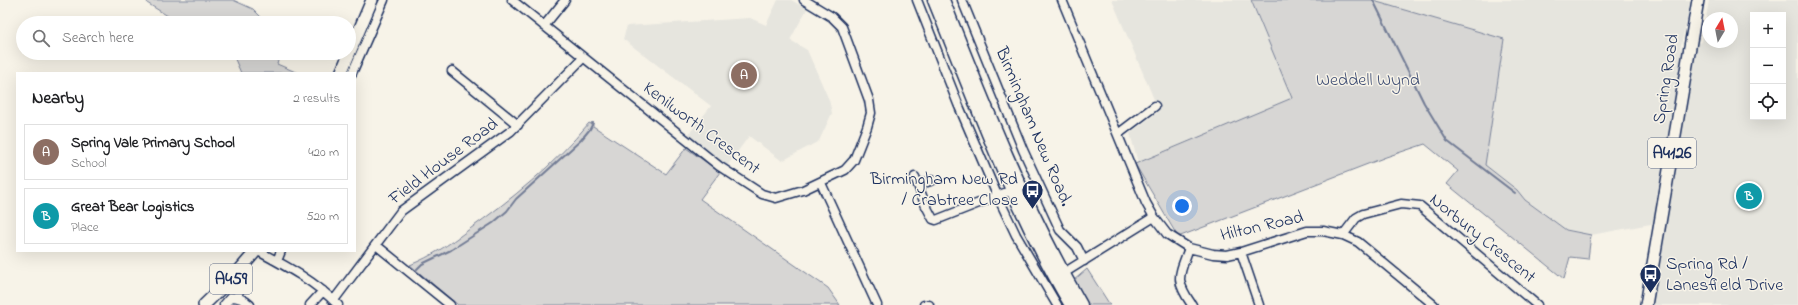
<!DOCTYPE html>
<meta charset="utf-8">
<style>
:root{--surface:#fff;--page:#f6f6f6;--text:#202124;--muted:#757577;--line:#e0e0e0;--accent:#b45309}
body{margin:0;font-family:"Indie Flower",sans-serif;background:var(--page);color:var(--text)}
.controls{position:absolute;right:12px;top:12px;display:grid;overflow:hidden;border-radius:0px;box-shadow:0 4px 16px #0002}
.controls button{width:36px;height:36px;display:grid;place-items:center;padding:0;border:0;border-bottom:1px solid var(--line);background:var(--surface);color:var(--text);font:20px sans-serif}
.compass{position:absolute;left:1702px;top:12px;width:36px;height:36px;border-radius:50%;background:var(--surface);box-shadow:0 4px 16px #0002;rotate:10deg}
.you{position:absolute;left:1182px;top:206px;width:14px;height:14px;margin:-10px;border:3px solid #fff;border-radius:50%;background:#1a73e8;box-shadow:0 0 0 6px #1a73e833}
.badge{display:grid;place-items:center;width:26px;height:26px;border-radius:50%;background:var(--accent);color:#fff;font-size:13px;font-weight:700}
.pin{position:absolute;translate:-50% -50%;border:2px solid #fff;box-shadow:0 1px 4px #0006}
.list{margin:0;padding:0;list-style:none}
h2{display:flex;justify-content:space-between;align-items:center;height:52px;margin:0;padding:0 16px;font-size:17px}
h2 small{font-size:13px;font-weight:400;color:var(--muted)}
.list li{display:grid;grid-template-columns:26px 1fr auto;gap:12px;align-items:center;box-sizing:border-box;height:56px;margin:0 8px 8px;padding:0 8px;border:1px solid var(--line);border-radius:0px}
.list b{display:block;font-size:15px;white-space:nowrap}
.list p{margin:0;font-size:13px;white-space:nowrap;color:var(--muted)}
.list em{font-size:13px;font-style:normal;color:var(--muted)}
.icon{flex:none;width:22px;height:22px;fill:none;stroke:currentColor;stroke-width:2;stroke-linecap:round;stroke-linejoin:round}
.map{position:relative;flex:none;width:1798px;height:305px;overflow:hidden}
.search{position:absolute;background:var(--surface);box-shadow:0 4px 16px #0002;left:16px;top:16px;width:340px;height:44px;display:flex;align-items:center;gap:10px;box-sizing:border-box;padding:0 14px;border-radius:22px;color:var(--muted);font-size:15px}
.panel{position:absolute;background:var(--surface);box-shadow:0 4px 16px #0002;left:16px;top:72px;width:340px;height:180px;border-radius:0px}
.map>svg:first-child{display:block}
.built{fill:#e6e5de;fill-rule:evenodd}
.green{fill:#d7d6d4;stroke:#798299}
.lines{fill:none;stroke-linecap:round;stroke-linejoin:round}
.stream{stroke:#727c95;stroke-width:2}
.minor-casing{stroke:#1b2f5e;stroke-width:11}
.major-casing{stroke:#1b2f5e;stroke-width:14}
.highway-casing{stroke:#1b2f5e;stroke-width:15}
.minor{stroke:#f7f3e8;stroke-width:8}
.major{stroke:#f7f3e8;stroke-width:11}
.highway{stroke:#f7f3e8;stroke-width:12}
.labels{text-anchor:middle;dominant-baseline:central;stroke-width:3;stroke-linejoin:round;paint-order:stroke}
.shield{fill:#f7f3e8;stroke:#5d6a87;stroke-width:1}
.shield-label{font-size:17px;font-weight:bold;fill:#1b2f5e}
.street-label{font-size:18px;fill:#1b2f5e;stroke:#f7f3e8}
.park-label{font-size:18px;fill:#415076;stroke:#f7f3e8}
.poi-label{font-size:18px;fill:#1b2f5e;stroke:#f7f3e8;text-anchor:end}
</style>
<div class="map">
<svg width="1798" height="305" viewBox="0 0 1798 305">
<rect width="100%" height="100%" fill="#f7f3e8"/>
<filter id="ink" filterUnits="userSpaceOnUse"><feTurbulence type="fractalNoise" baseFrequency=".025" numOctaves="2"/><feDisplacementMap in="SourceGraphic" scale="8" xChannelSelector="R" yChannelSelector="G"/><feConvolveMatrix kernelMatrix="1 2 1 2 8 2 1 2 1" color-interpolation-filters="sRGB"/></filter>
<g filter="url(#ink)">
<path class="built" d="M778,0H791L807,9L790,40L807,50L829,100L832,113L819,141L782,161L749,136L727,166L688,135L711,106L623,39L627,26L750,18L766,25Z
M1112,0H1250L1293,98L1138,163L1130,133L1159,111Z
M1377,0H1692L1680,49L1702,42L1709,0H1798V305H1651L1678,145L1668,143L1656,223L1591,235L1566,230L1525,200L1517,190L1485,165L1504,39L1377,2ZM1753,15H1783V117H1753ZM1708,18H1732V42H1708Z"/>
<path class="green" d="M149,0H233L253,9L267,23H179L147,3Z
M1251,0H1377V2L1504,39L1485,165L1517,190L1525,200L1566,230L1591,235L1588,259L1570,257L1564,279L1447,184L1458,171L1425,144L1386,157L1178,237L1135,164L1292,98Z
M228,53H281L277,64L298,73H241L234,57Z
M592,122L593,126L666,174L686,148L720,172L700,199L828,288L840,305H458L410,265C432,256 448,245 467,231C512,199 554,165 589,123L591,124Z
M1087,269L1110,305H1087L1073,281Z"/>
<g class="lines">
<path class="stream" d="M1373,0L1424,103L1447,141L1515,193
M417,269L422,264L451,250L493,223L507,211L516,199L581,140L590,129L593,123"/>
<defs>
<path id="minor" d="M512,0L719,166L762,194L776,198L803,190L845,170L854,160L867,127L871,113L869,100L842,27L832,17L804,0
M917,0L958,104L997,195L1016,235L1057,305
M962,0L1023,150L1060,230L1077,247L1084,261
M1062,0L1146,203L1154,217L1167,234L1189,248L1213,254L1227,255L1241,252L1307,231H1323L1343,235L1358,242L1434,305
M544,26L565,0
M452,71L518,125
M352,73L384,0
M1118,134L1155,106
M915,177L925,204L933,219L936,220L1012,190
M821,183L877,305
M918,185L933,180
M1343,235L1356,218L1363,214L1401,204L1420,206L1537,305
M376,245L450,305
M1189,248C1179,276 1174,279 1192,305
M258,251C286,266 316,282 338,305
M1241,252L1259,305
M277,261L281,251
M1059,276L1154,217
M237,297L240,288
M334,300L401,211L511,131L583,58
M224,305L231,297C239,297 244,299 250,305
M310,305L323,291
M924,305H929"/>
<path id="major" d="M341,73L372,0
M204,305L236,274L256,251
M1646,305L1698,0"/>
<path id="highway" d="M934,0C976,103 1014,209 1071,305
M943,0C984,104 1025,208 1081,305"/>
</defs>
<use href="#minor" class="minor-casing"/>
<use href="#major" class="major-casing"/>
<use href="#highway" class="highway-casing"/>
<use href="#minor" class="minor"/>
<use href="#major" class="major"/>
<use href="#highway" class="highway"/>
</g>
</g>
<defs>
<symbol id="bus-pin" viewBox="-11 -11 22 30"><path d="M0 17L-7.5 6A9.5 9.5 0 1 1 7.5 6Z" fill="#1b2f5e" stroke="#f7f3e8"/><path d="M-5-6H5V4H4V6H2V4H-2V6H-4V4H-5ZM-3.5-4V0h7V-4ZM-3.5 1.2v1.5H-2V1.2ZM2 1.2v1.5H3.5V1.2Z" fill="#fff"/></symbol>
</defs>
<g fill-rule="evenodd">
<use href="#bus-pin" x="1020" y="178" width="25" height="34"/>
<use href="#bus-pin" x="1638" y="262" width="25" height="34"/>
</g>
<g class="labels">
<g class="shield">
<rect x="1648" y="138" width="48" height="30" rx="3"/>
<rect x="210" y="264" width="42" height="30" rx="3"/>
</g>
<g class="shield-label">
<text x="1672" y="153">A4126</text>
<text x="231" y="279">A459</text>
</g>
<g class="street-label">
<text transform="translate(1667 79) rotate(-81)">Spring Road</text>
<text transform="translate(1033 127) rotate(67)">Birmingham New Road.</text>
<text transform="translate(701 129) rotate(37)">Kenilworth Crescent</text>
<text transform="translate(444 162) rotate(-37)">Field House Road</text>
<text transform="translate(1262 227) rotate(-13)">Hilton Road</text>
<text transform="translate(1482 239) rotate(39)">Norbury Crescent</text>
</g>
<g class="park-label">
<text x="1368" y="81">Weddell Wynd</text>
</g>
<g class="poi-label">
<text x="1018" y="180">Birmingham New Rd<tspan x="1018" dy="21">/ Crabtree Close</tspan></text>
<text x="1666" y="265" text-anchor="start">Spring Rd /<tspan x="1666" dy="21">Lanesfield Drive</tspan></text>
</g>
</g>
</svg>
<div class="controls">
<button>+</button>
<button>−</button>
<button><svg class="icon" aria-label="locate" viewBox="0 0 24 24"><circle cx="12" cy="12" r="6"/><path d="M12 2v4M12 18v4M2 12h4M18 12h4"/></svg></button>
</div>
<svg class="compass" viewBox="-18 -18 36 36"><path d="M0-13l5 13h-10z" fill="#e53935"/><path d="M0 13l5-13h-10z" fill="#757577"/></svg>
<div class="you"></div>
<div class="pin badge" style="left:744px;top:75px;background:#8d6e63">A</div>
<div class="pin badge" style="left:1749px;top:196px;background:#0f9aa8">B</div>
<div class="search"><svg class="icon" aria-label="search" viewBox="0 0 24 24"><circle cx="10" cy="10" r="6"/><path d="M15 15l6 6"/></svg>Search here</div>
<section class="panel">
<h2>Nearby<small>2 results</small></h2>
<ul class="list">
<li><span class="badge" style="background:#8d6e63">A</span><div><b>Spring Vale Primary School</b><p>School</p></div><em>420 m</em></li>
<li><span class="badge" style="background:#0f9aa8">B</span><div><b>Great Bear Logistics</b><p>Place</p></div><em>520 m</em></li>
</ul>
</section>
</div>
